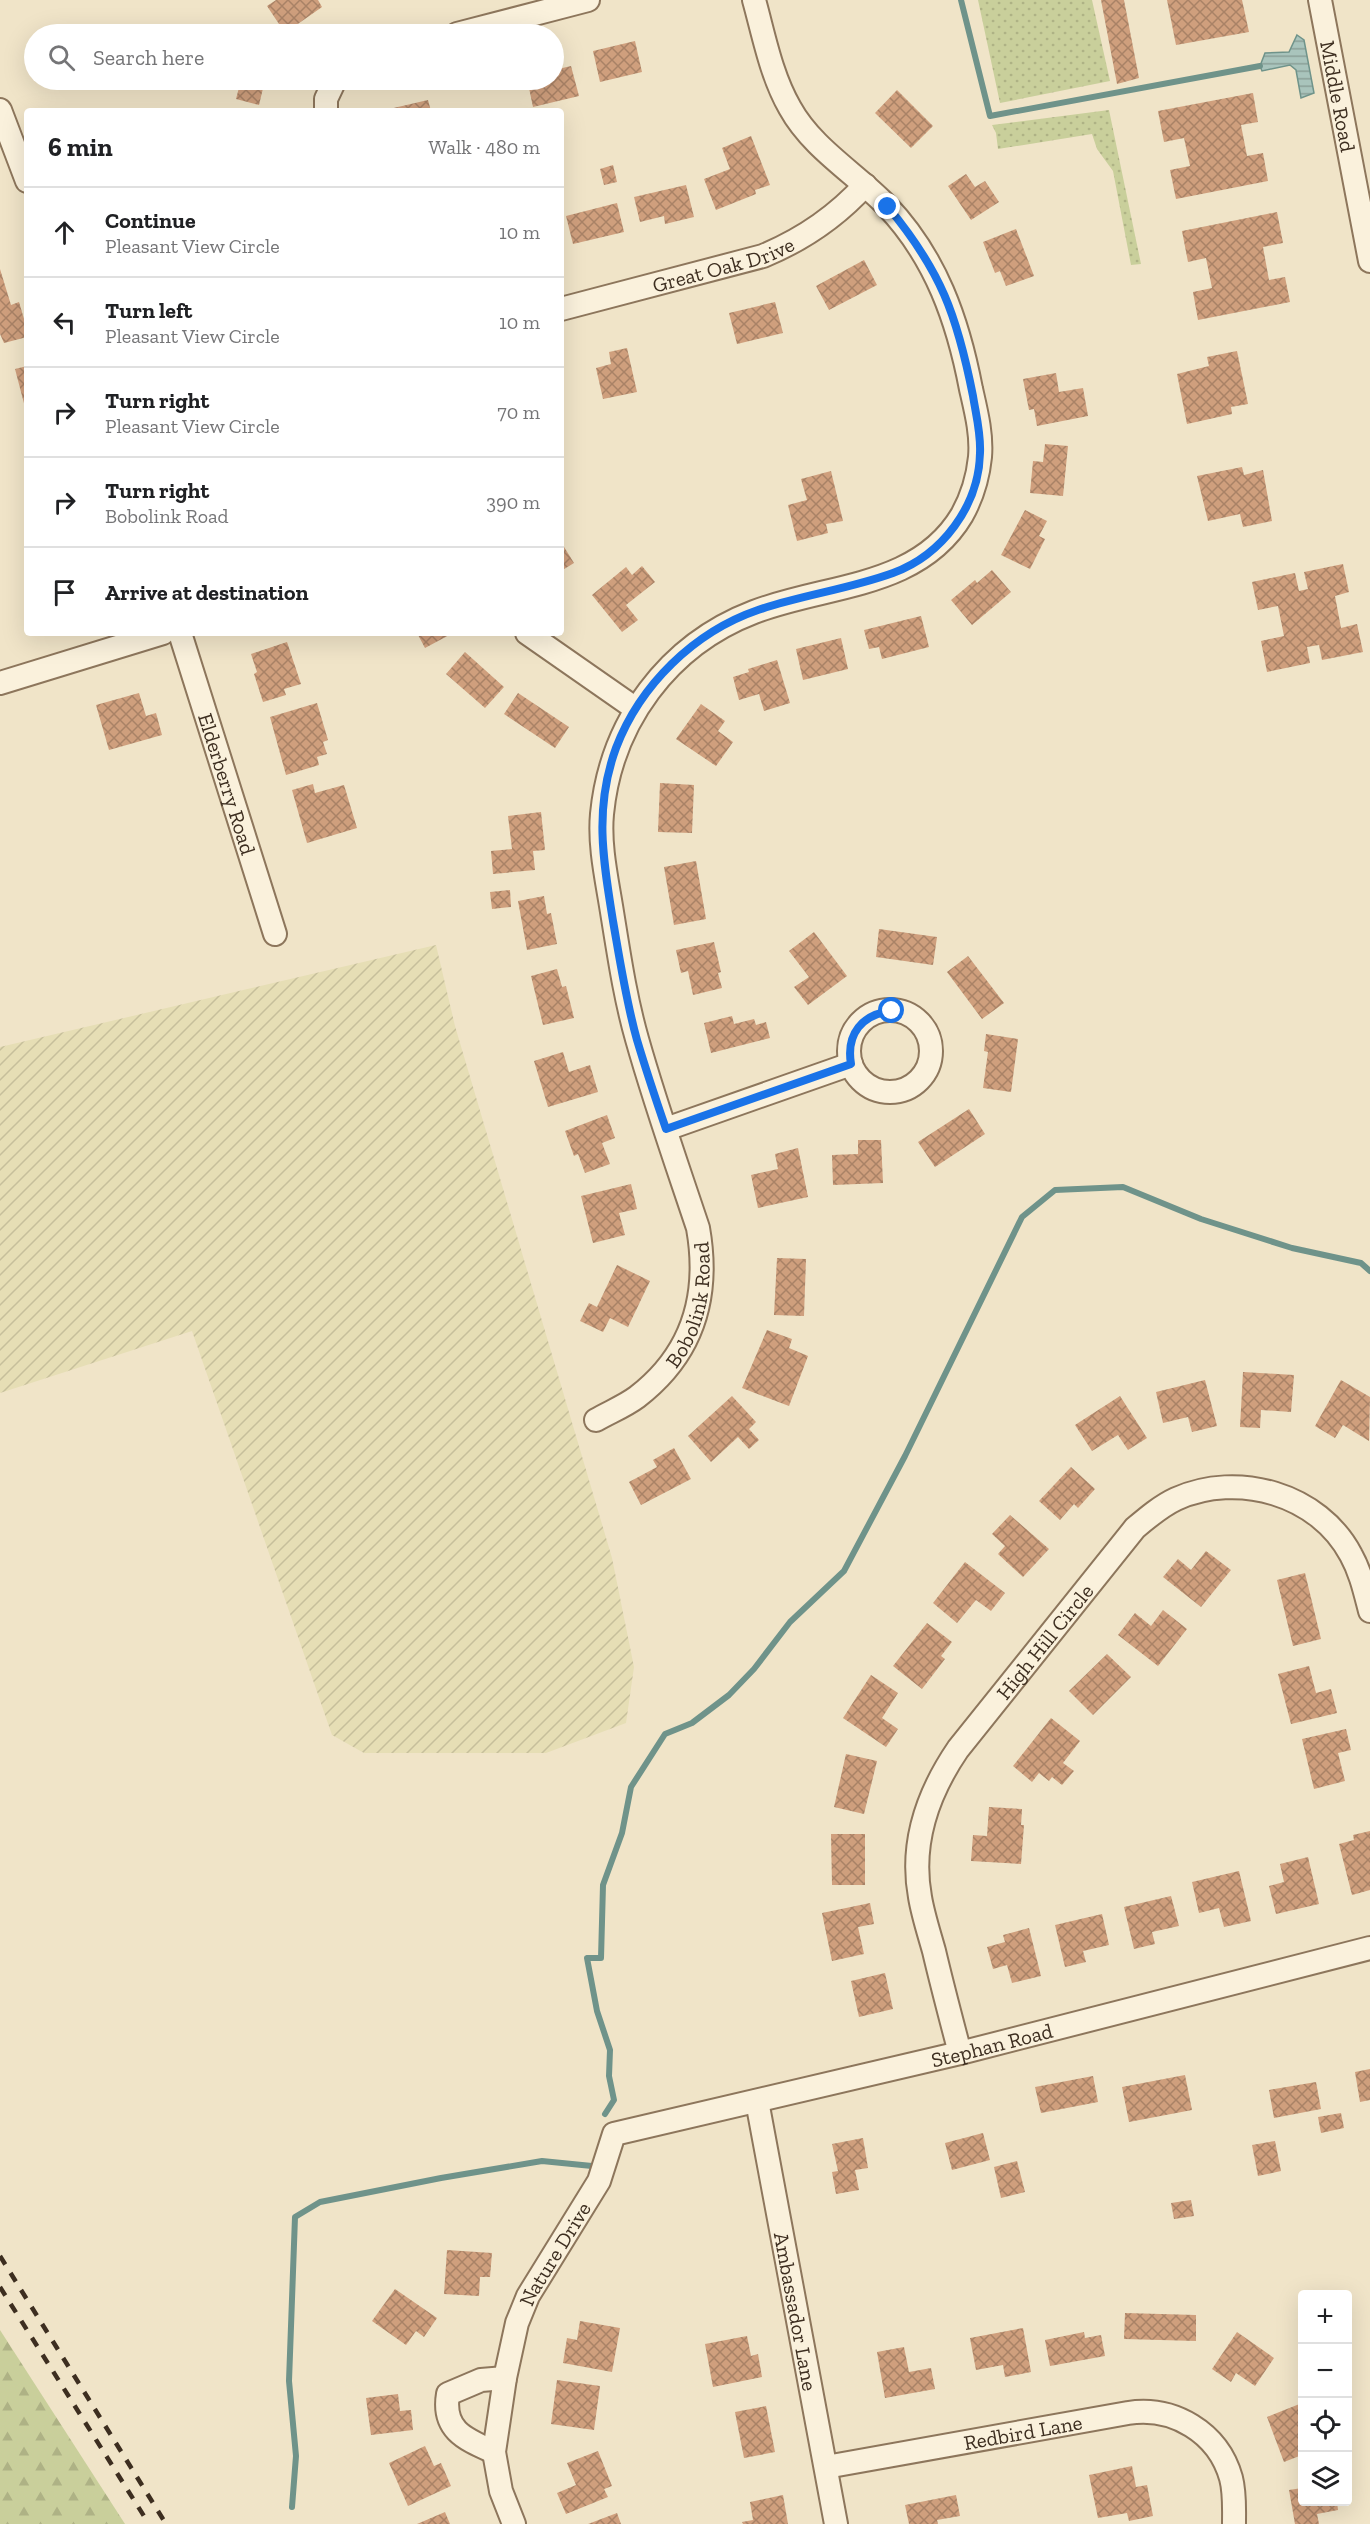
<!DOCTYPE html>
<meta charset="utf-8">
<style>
:root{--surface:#fff;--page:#f2f2f2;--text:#202124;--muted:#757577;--line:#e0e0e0}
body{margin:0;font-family:"Zilla Slab",serif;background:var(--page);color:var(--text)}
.controls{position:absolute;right:18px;bottom:18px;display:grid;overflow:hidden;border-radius:6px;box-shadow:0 6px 24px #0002}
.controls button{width:54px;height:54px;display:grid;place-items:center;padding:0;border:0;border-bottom:2px solid var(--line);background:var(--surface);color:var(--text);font:30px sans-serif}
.stop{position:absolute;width:18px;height:18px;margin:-14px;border:4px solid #1a73e8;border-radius:50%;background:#fff}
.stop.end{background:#1a73e8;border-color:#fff;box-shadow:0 2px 6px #0008}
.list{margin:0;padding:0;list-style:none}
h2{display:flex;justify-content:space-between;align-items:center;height:78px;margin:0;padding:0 24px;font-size:26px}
h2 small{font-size:20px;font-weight:400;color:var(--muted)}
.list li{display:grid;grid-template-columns:39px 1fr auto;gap:18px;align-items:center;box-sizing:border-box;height:90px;padding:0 24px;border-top:2px solid var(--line)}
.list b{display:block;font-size:22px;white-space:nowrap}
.list p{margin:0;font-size:20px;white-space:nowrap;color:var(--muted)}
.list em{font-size:20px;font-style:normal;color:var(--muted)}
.icon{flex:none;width:33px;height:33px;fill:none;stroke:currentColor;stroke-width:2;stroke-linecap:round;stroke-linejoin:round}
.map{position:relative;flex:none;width:1370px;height:2524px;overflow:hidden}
.search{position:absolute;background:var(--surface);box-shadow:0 6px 24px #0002;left:24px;top:24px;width:540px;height:66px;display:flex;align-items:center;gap:15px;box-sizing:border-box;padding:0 21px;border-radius:33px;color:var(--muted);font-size:22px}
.panel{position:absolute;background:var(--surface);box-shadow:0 6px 24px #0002;left:24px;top:108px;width:540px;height:528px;border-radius:6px}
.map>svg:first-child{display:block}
.farmland{fill:url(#farmland-furrows)}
.grass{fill:url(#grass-dots)}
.forest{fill:url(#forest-firs)}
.water{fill:url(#water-rules);stroke:#6f938a;stroke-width:1.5}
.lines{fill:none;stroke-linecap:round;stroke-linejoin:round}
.stream{stroke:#6f938a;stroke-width:6}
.building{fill:url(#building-cross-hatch)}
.minor-casing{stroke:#8d765c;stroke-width:26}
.minor{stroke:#faf1dc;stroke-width:22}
.rail{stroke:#3d2e20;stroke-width:4.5;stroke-dasharray:10 10;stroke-linecap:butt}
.route{stroke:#1a73e8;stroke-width:8}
.labels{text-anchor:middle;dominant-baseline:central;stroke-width:6;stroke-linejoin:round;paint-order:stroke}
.street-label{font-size:21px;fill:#3d2e20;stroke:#f7eed8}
</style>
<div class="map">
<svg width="1370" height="2524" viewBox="0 0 1370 2524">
<defs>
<pattern id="farmland-furrows" width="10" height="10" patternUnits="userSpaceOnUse" patternTransform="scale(1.5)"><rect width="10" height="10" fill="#e6deb5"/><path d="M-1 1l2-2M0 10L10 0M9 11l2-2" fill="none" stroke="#c6bf9b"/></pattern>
<pattern id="grass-dots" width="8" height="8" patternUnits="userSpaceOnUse" patternTransform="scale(1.5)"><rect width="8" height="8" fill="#c9cf9b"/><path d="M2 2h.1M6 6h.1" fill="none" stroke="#aeb285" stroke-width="1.8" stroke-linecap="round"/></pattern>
<pattern id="forest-firs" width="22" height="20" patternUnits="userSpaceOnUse" patternTransform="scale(1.5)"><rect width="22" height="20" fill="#c9cf9b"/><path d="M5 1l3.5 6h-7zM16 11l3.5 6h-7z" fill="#aeb285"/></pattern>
<pattern id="water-rules" width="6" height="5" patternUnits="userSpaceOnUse" patternTransform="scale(1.5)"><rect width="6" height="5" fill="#a9c4bc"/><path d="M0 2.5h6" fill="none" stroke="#8ba098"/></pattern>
<pattern id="building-cross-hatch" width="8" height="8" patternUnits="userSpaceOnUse" patternTransform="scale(1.5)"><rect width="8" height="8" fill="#cf9f7d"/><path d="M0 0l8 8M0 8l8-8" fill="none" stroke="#a98266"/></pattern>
</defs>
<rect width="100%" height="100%" fill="#f0e4c8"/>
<path class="farmland" d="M436,945L455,1026L612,1558L634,1667L626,1723L546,1753H364L332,1735L192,1331L0,1393V1047Z"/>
<path class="grass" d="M978,0H1092L1110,81L1000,103Z
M1109,110L1141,264L1131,265L1113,171L1097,149L1092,134L998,149L996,133L992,125Z"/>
<path class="forest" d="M0,2330L125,2524H0Z"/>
<path class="water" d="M1297,35L1304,40L1314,93L1301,98L1296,70L1290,65L1262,71L1260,66L1265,53L1289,52Z"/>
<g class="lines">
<path class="stream" d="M961,0L990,116L1260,66
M605,2114L614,2100L609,2076L610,2050L597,2011L587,1958H601L603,1885L622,1833L631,1787L665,1734L692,1723L729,1695L754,1669L790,1622L844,1571L905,1456L1022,1217L1055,1190L1123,1187L1201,1219L1292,1248L1361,1263L1370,1271
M292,2507L296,2456L289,2381L295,2217L320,2202L441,2178L542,2161L592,2166"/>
</g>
<path class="building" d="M276,0H318L322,7L285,33L267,6Z
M1101,0H1124L1139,78L1117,84Z
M1167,0H1242L1249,32L1176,45Z
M635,41L642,72L600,82L593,51Z
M571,66L579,96L533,107L529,88L521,90L518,80H554V70Z
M241,80H265L259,105L236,99Z
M897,90L933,126L911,148L875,113Z
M1253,93L1258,122L1241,125L1247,156L1263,153L1268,181L1176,199L1170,170L1190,166L1184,138L1164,142L1158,111Z
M428,100L431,111H385V110Z
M751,136L770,185L755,190L756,194L716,210L704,179L730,169L722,148Z
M613,165L617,182L604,185L600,169Z
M966,174L975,187L985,181L999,202L971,220L948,186Z
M686,185L694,217L665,224L664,216L640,222L634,197Z
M617,203L624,232L573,244L566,216Z
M1277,212L1283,243L1263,247L1269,280L1285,277L1290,302L1198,320L1193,292L1212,288L1206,258L1188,262L1182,231Z
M1016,229L1034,276L1006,286L1000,271L995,273L983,242Z
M864,260L877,285L829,310L816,286Z
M0,269L11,305L19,302L27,329V337L4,343L0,334Z
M775,302L783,333L737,344L729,313Z
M627,348L637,392L603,399L596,368L611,364L609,352Z
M1237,351L1248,404L1231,407L1232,414L1187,424L1177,374L1209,366L1207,357Z
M27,366V411H26L15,369Z
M1056,373L1059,392L1083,388L1088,416L1037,426L1034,409L1029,410L1023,379Z
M1045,444L1068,446L1063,496L1030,493L1033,461L1043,462Z
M1242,467L1244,475L1263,470L1272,521L1243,527L1240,514L1208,521L1197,476Z
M831,471L843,521L826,524L828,533L797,541L788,505L807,500L801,479Z
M1025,510L1047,521L1039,536L1045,539L1030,569L1001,555Z
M561,542L574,563L561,571Z
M1343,564L1349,592L1335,596L1341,628L1357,624L1363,652L1322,660L1319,645L1307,647L1310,663L1267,672L1261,641L1284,636L1278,606L1258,610L1252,582L1295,573L1299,591L1308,589L1304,572Z
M642,566L655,582L626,605L638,620L622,632L592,595L626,567L632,575Z
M992,570L1011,592L972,625L951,600L975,580L977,583Z
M921,616L929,647L882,659L879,647L869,649L864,630Z
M417,633H453L425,648Z
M841,638L848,669L803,680L796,649Z
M287,642L301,684L284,689L286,695L263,702L254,674L257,672L251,654Z
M465,652L504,687L485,708L446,674Z
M777,660L790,703L764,711L759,694L739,700L733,677L749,672L748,669Z
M139,693L146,716L156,713L162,735L109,750L96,705Z
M518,693L569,727L555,748L504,714Z
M317,703L328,740L323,742L327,754L317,757L319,765L286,775L270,717Z
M701,704L725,721L718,731L733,742L716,766L676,739Z
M660,783L694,785L692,833L658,832Z
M313,784L315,793L344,785L357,828L307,843L292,790Z
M541,812L545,850L533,851L535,870L493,874L491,851L512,849L508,816Z
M696,861L706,919L674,925L664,867Z
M510,890L511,907L492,909L490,892Z
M544,896L547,914L551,913L557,944L527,950L518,901Z
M879,929L937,937L933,965L876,957Z
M814,932L847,976L808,1005L794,987L809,977L789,951Z
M714,942L721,972L718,973L722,988L693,995L688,971L681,973L676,950Z
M968,956L1004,1003L982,1019L947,972Z
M557,969L562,987L566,986L574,1018L543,1025L531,976Z
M732,1016L734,1024L754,1019L756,1025L766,1022L770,1038L711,1053L704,1023Z
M986,1034L1018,1039L1011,1092L983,1088L988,1052L984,1051Z
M563,1052L569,1072L590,1065L598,1092L548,1107L534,1061Z
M969,1109L985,1134L935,1167L918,1142Z
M607,1115L615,1138L602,1143L610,1164L585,1173L578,1154L574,1156L565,1131Z
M858,1140H881L883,1183L833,1185L832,1155L858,1154Z
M798,1148L808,1197L758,1208L751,1175L778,1169L775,1154Z
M631,1184L637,1209L619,1213L625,1235L593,1243L581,1196Z
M777,1258L806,1259L804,1316L774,1315Z
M617,1265L650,1281L628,1327L610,1318L603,1332L580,1321L589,1303L597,1307Z
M767,1330L792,1339L789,1348L808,1356L789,1406L742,1388Z
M1243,1372L1294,1375L1291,1412L1261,1410L1260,1428L1240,1427Z
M1205,1380L1217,1426L1192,1432L1188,1417L1163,1423L1156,1392Z
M1341,1380L1370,1397L1369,1441L1343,1425L1335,1438L1315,1426Z
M732,1396L756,1422L749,1429L759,1440L749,1449L738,1437L711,1462L688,1436Z
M1120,1396L1147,1438L1128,1450L1118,1435L1092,1451L1075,1425Z
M674,1448L691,1479L641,1505L629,1482L657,1467L653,1460Z
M1071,1467L1095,1489L1078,1508L1074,1504L1060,1520L1039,1501Z
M1010,1515L1049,1549L1023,1577L998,1554L1005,1546L992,1534Z
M1206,1551L1231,1570L1201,1607L1163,1577L1178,1559L1191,1570Z
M965,1562L1005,1593L991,1611L976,1600L957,1623L933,1603Z
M1305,1573L1321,1639L1293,1646L1277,1580Z
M1163,1610L1187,1629L1158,1666L1118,1635L1135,1613L1151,1626Z
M927,1623L952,1642L941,1656L945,1659L922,1689L893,1666Z
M1107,1654L1131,1677L1093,1715L1069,1691Z
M1309,1666L1316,1693L1331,1689L1337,1713L1291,1724L1278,1674Z
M871,1675L898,1693L882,1718L898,1729L886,1747L843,1718Z
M1051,1718L1080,1741L1063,1763L1074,1771L1062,1785L1052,1777L1049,1781L1039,1773L1032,1782L1013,1766Z
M1346,1729L1351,1750L1338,1753L1345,1781L1314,1789L1302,1739Z
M846,1754L877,1761L864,1814L834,1807Z
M989,1807L1022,1809L1021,1825H1024L1021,1864L971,1861L973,1835L987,1836Z
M1370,1831V1890L1352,1895L1339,1844L1354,1840L1353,1835Z
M831,1834H865V1885H832Z
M1308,1857L1319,1904L1276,1914L1269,1886L1284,1882L1280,1864Z
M1239,1871L1251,1921L1224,1927L1219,1908L1199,1913L1192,1882Z
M1171,1896L1179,1926L1152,1932L1155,1944L1134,1949L1124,1907Z
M870,1903L874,1924L858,1927L864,1954L832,1961L822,1913Z
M1102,1914L1109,1945L1083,1951L1086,1962L1065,1967L1055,1925Z
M1029,1928L1041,1976L1012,1983L1007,1965L993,1969L987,1947L1005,1942L1003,1935Z
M885,1973L893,2009L859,2017L851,1981Z
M1370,2069V2100L1360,2102L1355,2072Z
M1185,2075L1192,2110L1129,2122L1122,2087Z
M1093,2076L1098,2102L1041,2113L1035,2087Z
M1316,2082L1321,2109L1274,2118L1269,2090Z
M1341,2113L1344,2128L1321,2133L1318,2117Z
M983,2133L990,2160L952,2170L945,2143Z
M863,2138L868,2168L855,2170L859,2190L836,2194L832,2172L838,2171L832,2144Z
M1275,2141L1281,2171L1258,2176L1252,2145Z
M1017,2161L1025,2192L1001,2198L994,2167Z
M1191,2200L1194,2216L1174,2219L1171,2203Z
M447,2250L492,2253L490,2277H480L479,2296L444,2294Z
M395,2289L437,2318L424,2337L416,2331L406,2345L372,2321Z
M1125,2313L1196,2315V2341L1124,2339Z
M580,2321L620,2328L612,2372L563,2363L567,2338L577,2340Z
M1023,2328L1031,2372L1005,2377L1003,2365L976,2370L970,2338Z
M1084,2332L1085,2338L1101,2335L1105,2356L1050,2366L1045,2340Z
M1237,2332L1274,2358L1255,2386L1236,2373L1231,2382L1212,2369Z
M747,2336L751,2356L758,2354L762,2377L713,2387L705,2344Z
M904,2347L909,2372L931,2368L935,2389L885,2398L877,2352Z
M557,2380L600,2386L594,2430L551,2424Z
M398,2394L400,2411L411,2410L413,2430L371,2435L366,2398Z
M1302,2403V2433L1298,2435L1302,2446V2455L1284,2462L1267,2417Z
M766,2406L775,2452L744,2458L735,2412Z
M425,2446L434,2466L441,2463L451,2486L408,2506L389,2463Z
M598,2451L612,2486L604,2489L608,2497L566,2514L557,2493L576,2485L567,2463Z
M1132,2466L1136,2487L1147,2485L1153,2516L1129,2521L1127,2513L1098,2518L1089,2475Z
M1302,2488V2502H1337L1338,2510L1317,2514L1319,2524H1295L1289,2490Z
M783,2495L788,2524H743L742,2522L753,2520L750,2502Z
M956,2495L960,2516L937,2520L938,2524H909L905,2505Z
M445,2512L450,2524H417Z
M617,2513L621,2524H588Z"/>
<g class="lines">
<defs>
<g id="minor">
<path id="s1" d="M1320,0L1370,261"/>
<path d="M457,34L588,0"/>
<path d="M0,110L27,181"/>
<path d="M326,111V99L335,80"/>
<path id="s2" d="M561,309L763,256C804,239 836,217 865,185"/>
<path id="s3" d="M180,633L275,934"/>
<path d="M527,633L636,709"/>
<path d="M0,683L163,633"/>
<circle cx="890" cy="1051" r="41"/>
<path d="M666,1129L851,1064"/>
<path id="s4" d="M596,1420C610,1412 625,1406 637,1397C693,1354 710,1296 698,1228C677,1165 655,1103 637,1039C625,997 619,955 612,912C607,880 599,846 602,814C611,722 668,645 754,612C826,584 918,589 962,515C972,497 978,477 980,457C982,434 976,411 971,389C958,321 936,257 886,205C855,173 812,148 790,108C771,75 764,36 754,0"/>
<path id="s5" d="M960,2053C951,2019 942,1985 934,1951C929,1933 923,1915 920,1897C910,1843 928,1793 958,1749L1135,1528C1148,1517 1161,1506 1176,1499C1238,1471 1319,1494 1351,1555C1361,1573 1365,1592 1370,1611"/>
<path id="s6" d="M757,2101L836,2524"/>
<path d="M494,2452C465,2439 442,2430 448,2394L481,2380L505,2378"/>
<path id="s7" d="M826,2467L1128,2413C1173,2406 1218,2432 1231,2478C1235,2493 1234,2509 1234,2524"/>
<path id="s8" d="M514,2524L501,2491L494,2452L505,2378L517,2323L528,2296L599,2181L614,2134L960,2053L1370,1948"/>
</g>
</defs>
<use href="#minor" class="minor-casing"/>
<use href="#minor" class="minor"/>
<path class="rail" d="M0,2256L166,2524
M0,2287L149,2524"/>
</g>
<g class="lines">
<path class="route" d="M888,207C941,271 957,315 973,396C976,415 981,433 980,453C979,506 942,555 893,573C849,589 802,595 758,610C694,632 640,685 616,748C594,808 603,860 613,921C620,961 626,1001 637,1040C646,1070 656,1100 666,1129L851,1064C846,1034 862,1014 892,1011"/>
</g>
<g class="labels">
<g class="street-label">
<text stroke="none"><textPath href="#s1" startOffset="98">Middle Road</textPath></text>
<text stroke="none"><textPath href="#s2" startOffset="168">Great Oak Drive</textPath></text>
<text stroke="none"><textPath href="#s3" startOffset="158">Elderberry Road</textPath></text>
<text stroke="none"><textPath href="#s4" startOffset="158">Bobolink Road</textPath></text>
<text stroke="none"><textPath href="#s5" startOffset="456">High Hill Circle</textPath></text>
<text stroke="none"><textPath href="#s8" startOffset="808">Stephan Road</textPath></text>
<text stroke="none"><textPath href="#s8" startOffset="285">Nature Drive</textPath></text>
<text stroke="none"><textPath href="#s6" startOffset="214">Ambassador Lane</textPath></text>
<text stroke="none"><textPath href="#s7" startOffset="200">Redbird Lane</textPath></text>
</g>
</g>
</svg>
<div class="controls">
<button>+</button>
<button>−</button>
<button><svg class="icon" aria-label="locate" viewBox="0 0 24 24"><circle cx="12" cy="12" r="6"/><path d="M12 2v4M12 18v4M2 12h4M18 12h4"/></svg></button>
<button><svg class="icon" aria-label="layers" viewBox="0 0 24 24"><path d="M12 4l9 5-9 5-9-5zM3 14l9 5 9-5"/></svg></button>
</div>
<div class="stop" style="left:892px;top:1011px"></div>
<div class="stop end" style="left:888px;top:207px"></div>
<div class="search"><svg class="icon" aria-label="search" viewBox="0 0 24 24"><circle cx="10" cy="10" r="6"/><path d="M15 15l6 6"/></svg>Search here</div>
<section class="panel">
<h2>6 min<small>Walk · 480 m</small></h2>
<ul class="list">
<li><svg class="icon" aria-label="ahead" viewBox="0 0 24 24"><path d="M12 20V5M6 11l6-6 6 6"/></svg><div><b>Continue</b><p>Pleasant View Circle</p></div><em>10 m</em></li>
<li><svg class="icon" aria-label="left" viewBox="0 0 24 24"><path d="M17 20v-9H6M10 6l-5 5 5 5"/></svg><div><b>Turn left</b><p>Pleasant View Circle</p></div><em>10 m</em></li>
<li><svg class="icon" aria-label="right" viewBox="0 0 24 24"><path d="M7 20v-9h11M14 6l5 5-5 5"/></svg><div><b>Turn right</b><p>Pleasant View Circle</p></div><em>70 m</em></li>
<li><svg class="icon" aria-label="right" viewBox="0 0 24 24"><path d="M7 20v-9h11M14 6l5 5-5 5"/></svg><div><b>Turn right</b><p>Bobolink Road</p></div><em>390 m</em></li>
<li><svg class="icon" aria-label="arrive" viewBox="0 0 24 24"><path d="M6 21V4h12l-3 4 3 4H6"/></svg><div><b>Arrive at destination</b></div></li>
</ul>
</section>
</div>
